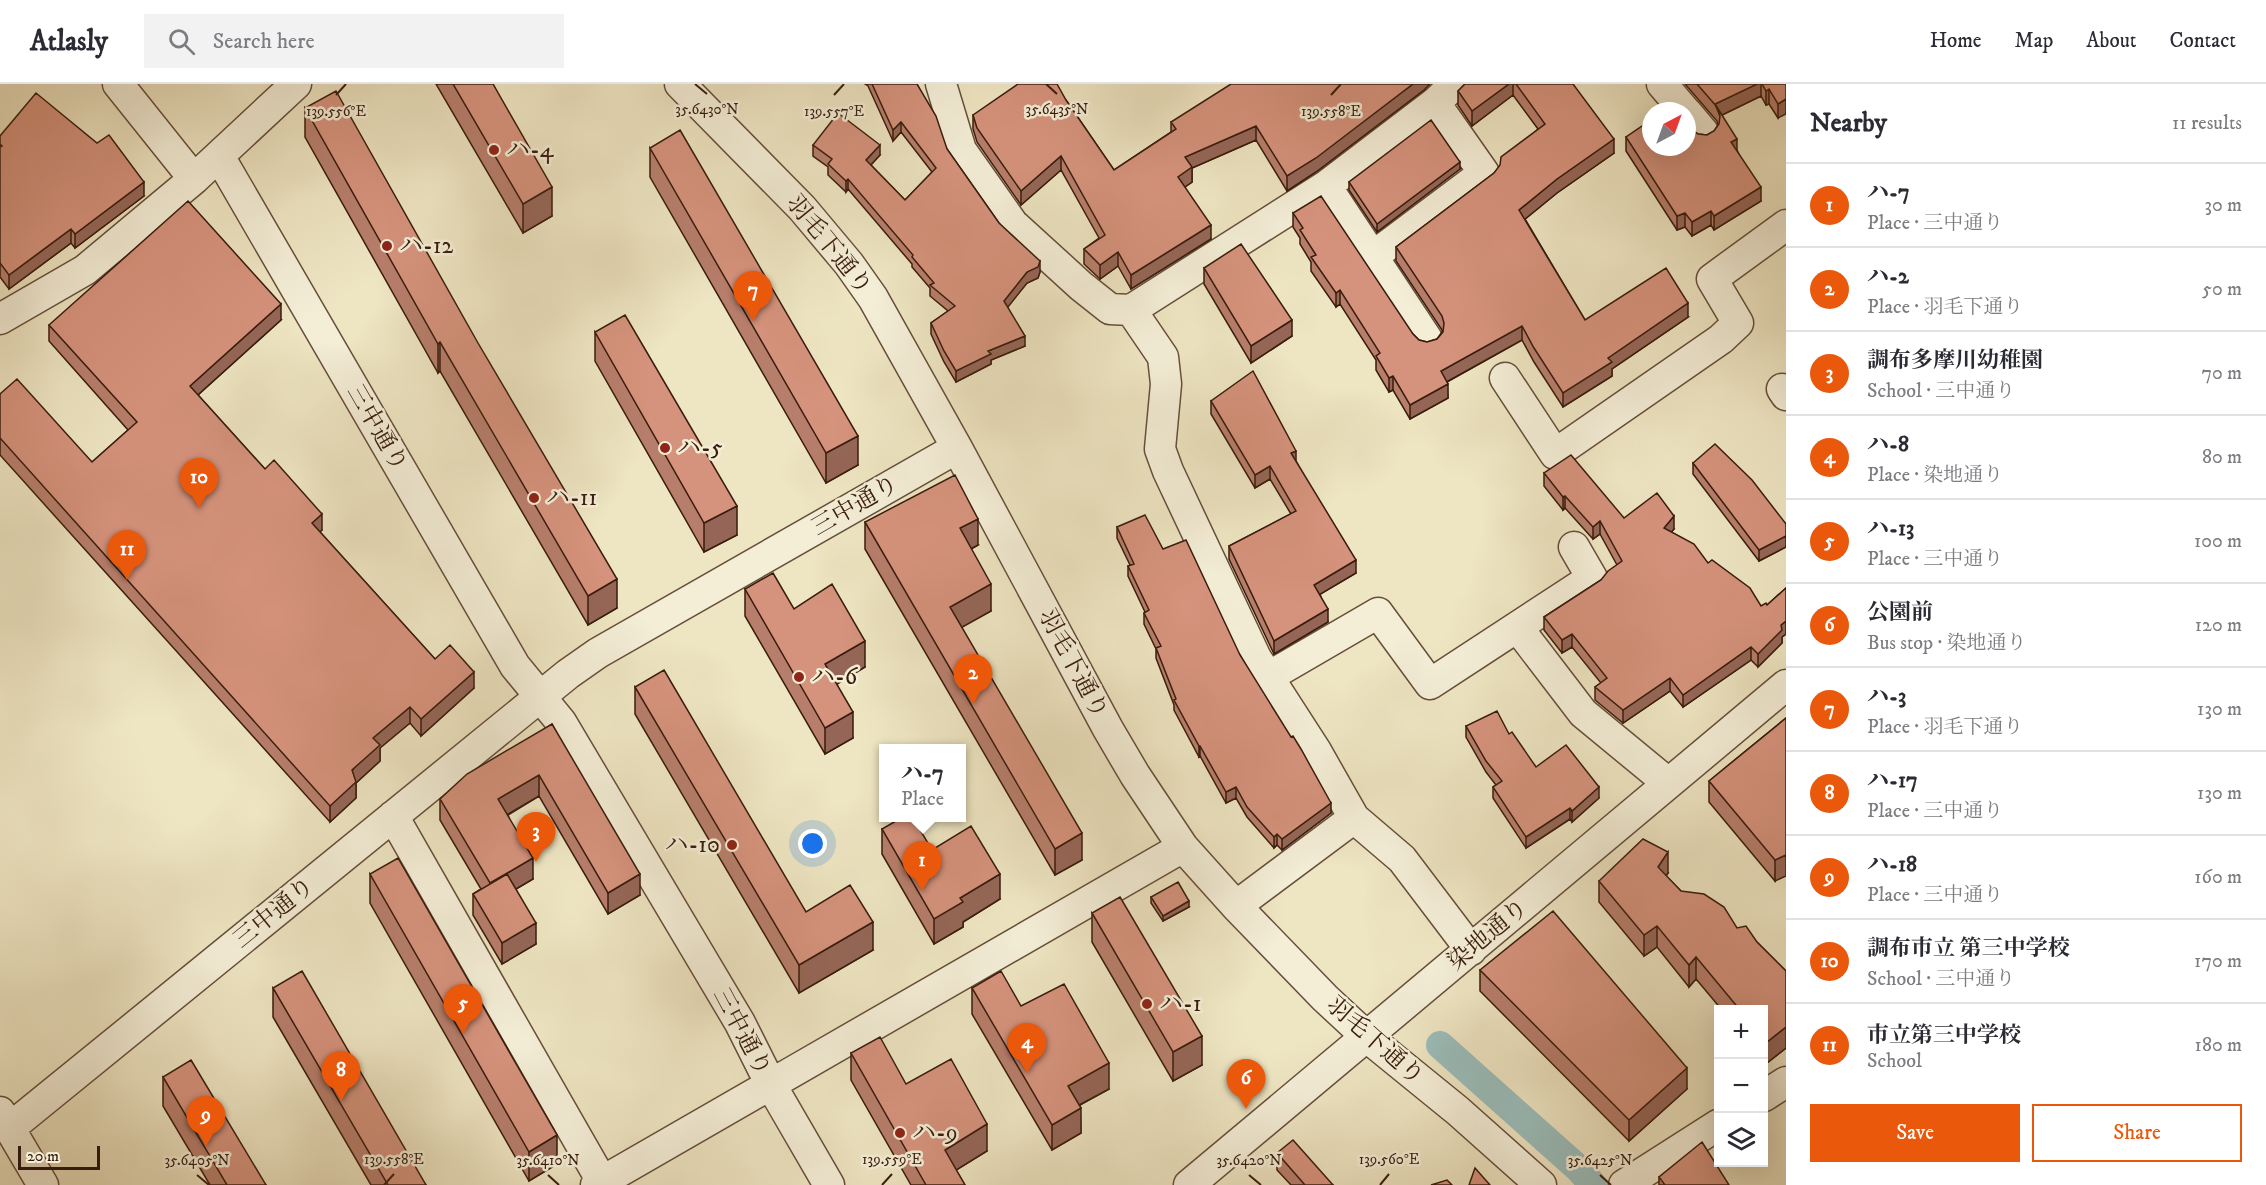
<!DOCTYPE html>
<meta charset="utf-8">
<style>
:root{--surface:#fff;--page:#f2f2f3;--text:#2b2b33;--muted:#7c7c81;--line:#e1e1e2;--accent:#ea580c}
body{margin:0;font-family:"IM FELL DW Pica","Noto Serif JP",serif;background:var(--page);color:var(--text)}
.controls{position:absolute;right:18px;bottom:18px;display:grid;overflow:hidden;border-radius:0px;box-shadow:0 6px 24px #0002}
.controls button{width:54px;height:54px;display:grid;place-items:center;padding:0;border:0;border-bottom:2px solid var(--line);background:var(--surface);color:var(--text);font:30px sans-serif}
.compass{position:absolute;left:1642px;top:18px;width:54px;height:54px;border-radius:50%;background:var(--surface);box-shadow:0 6px 24px #0002;rotate:41deg}
.scale{position:absolute;left:18px;bottom:15px;width:82px;box-sizing:border-box;padding-left:6px;border:3px solid #391c0c;border-top:0;font-size:16px;line-height:21px;white-space:nowrap;color:#391c0c;-webkit-text-stroke:4px #f4eed7;paint-order:stroke}
.you{position:absolute;left:813px;top:760px;width:21px;height:21px;margin:-15px;border:4px solid #fff;border-radius:50%;background:#1a73e8;box-shadow:0 0 0 9px #1a73e833}
.badge{display:grid;place-items:center;width:39px;height:39px;border-radius:50%;background:var(--accent);color:#fff;font-size:20px;font-weight:700}
.pin{position:absolute;translate:-50% -50px;filter:drop-shadow(0 2px 3px #0008)}
.pin::after{content:'';position:absolute;top:32px;width:21px;height:18px;background:inherit;clip-path:polygon(0 0,100% 0,50% 100%)}
.popup{position:absolute;left:879px;top:660px;width:87px;height:78px;box-sizing:border-box;display:grid;place-content:center;border-radius:0px;background:var(--surface);filter:drop-shadow(0 2px 4px #0005);font-size:20px;white-space:nowrap;color:var(--muted)}
.popup b{font-size:22px;color:var(--text)}
.popup::after{content:'';position:absolute;left:50%;top:100%;margin-left:-12px;border:12px solid transparent;border-top-color:var(--surface)}
.list{margin:0;padding:0;list-style:none}
h2{display:flex;justify-content:space-between;align-items:center;height:78px;margin:0;padding:0 24px;font-size:26px}
h2 small{font-size:20px;font-weight:400;color:var(--muted)}
.list li{display:grid;grid-template-columns:39px 1fr auto;gap:18px;align-items:center;box-sizing:border-box;height:84px;padding:0 24px;border-top:2px solid var(--line)}
.list b{display:block;font-size:22px;white-space:nowrap}
.list p{margin:0;font-size:20px;white-space:nowrap;color:var(--muted)}
.list em{font-size:20px;font-style:normal;color:var(--muted)}
.actions{display:flex;gap:12px;padding:18px 24px}
.actions a{flex:1;padding:14px 0;border:2px solid var(--accent);border-radius:0px;text-align:center;font-size:21px;color:var(--accent)}
.actions .main{background:var(--accent);color:#fff}
.icon{flex:none;width:33px;height:33px;fill:none;stroke:currentColor;stroke-width:2;stroke-linecap:round;stroke-linejoin:round}
.map{position:relative;flex:none;width:1786px;height:1101px;overflow:hidden}
header{display:flex;align-items:center;gap:36px;box-sizing:border-box;height:84px;padding:0 30px;background:var(--surface);border-bottom:2px solid var(--line)}
header strong{font-size:28px}
nav{display:flex;gap:33px;margin-inline-start:auto;font-size:21px}
.search{width:420px;height:54px;background:var(--page);display:flex;align-items:center;gap:15px;box-sizing:border-box;padding:0 21px;border-radius:0px;color:var(--muted);font-size:22px}
main{display:flex}
aside{flex:1;background:var(--surface)}
.map>svg:first-child{display:block}
.lines{fill:none;stroke-linecap:round;stroke-linejoin:round}
.canal{stroke:#9bbdba;stroke-width:28}
.minor-casing{stroke:#664e3a;stroke-width:33}
.minor{stroke:#f4eed7;stroke-width:30}
.wall{fill:#b77e6b;stroke:#391c0c;stroke-width:1.5}
.shaded-wall{fill:#956657;stroke:#391c0c;stroke-width:1.5}
.building{fill:#d5927c;stroke:#391c0c;stroke-width:1.5}
.ticks{fill:none;stroke:#391c0c;stroke-width:2}
.poi-dot{fill:#8f2418;stroke:#f4eed7;stroke-width:2}
.labels{text-anchor:middle;dominant-baseline:central;stroke-width:5;stroke-linejoin:round;paint-order:stroke}
.poi-label{font-size:24px;fill:#391c0c;stroke:#f4eed7;text-anchor:start}
.street-label{font-size:24px;fill:#391c0c;stroke:#f4eed7}
.ticks-label{font-size:15px;text-anchor:middle;fill:#391c0c;stroke:#f4eed7;stroke-width:5;stroke-linejoin:round;paint-order:stroke}
</style>
<header>
<strong>Atlasly</strong>
<div class="search"><svg class="icon" aria-label="search" viewBox="0 0 24 24"><circle cx="10" cy="10" r="6"/><path d="M15 15l6 6"/></svg>Search here</div>
<nav><a>Home</a><a>Map</a><a>About</a><a>Contact</a></nav>
</header>
<main>
<div class="map">
<svg width="1786" height="1101" viewBox="0 0 1786 1101">
<rect width="100%" height="100%" fill="#eee5c2"/>
<filter id="stains"><feTurbulence type="fractalNoise" baseFrequency=".00333" numOctaves="4"/><feColorMatrix values="0 0 0 0 .2 0 0 0 0 .09 0 0 0 0 .02 0 0 0 .5 -.17"/></filter>
<radialGradient id="worn" r=".72"><stop offset=".6" stop-color="#630" stop-opacity="0"/><stop offset="1" stop-color="#630" stop-opacity=".3"/></radialGradient>
<g class="lines">
<path class="canal" d="M1440,961L1579,1085L1593,1101"/>
<defs>
<path id="minor" d="M118,0L194,95
M680,0L802,124L849,180L873,214L957,364L1108,645L1135,691L1183,763L1236,822L1325,914L1367,953L1458,1027L1541,1101
M941,0L961,66L1013,140L1081,202L1110,225L1131,226L1163,273L1166,300L1160,365L1168,387L1256,574L1316,667L1354,734L1402,775L1471,866
M1662,0L1685,27
M1687,29L1703,48
M219,72L515,582L561,638L740,939L771,1001L829,1101
M1326,102L1427,255
M1372,173L1484,89L1435,19
M1131,226L1326,102L1435,19L1455,0
M0,235L85,186L194,95L296,0
M1505,294L1555,370L1721,255L1738,239L1712,195L1786,141
M1782,305L1786,311
M1518,544L1583,629L1668,699
M1268,593L1378,529L1430,600L1592,494L1574,463
M393,732L604,1101
M1236,822L1354,734
M1764,1012L1786,998
M0,1028L43,1101
M10,1044L568,590L598,569L957,364
M596,1101L1183,763
M1189,1101L1786,601
M1624,1101L1718,1041"/>
</defs>
<use href="#minor" class="minor-casing"/>
<use href="#minor" class="minor"/>
</g>
<path class="wall" d="M436,0H493L552,132L523,149Z
M865,0H917L947,65L999,139L1040,188L1038,194L1027,199L1007,223L1025,262L991,276V280L956,298L944,278L931,250V239L948,227L930,212V204L912,183V180L848,105L846,108L828,91V83L813,72V61L880,71L871,81L905,116L932,88L901,48L893,57L868,2Z
M1465,0H1573L1614,69L1557,109L1525,135L1585,236L1688,233L1612,285V292L1563,323L1534,278L1522,256L1447,298L1448,314L1410,335L1393,306L1389,308L1376,286V276L1340,220L1336,223L1311,187V178L1300,160V154L1293,143V129L1419,256L1427,258L1437,255L1442,248V246L1396,177V163L1494,89L1538,45L1513,11L1472,42L1458,21V7Z
M1685,0H1786L1778,34L1769,20L1766,21L1761,12L1722,31L1737,66L1761,117L1714,146L1711,141L1692,152L1685,143L1677,146L1626,67V53L1690,45L1698,50L1707,51L1714,47L1718,41L1717,37Z
M1424,6L1316,88L1287,107L1256,56L1192,84V98L1184,103L1211,155L1131,205L1118,182L1100,195L1084,180V165L1099,154L1061,86L1021,121L977,58L973,45V31L1066,16L1114,86L1171,48V38Z
M305,24L617,524L588,541L440,287L438,289L305,53Z
M0,52L144,112L75,164L71,159L9,205L0,193Z
M650,64L858,381L826,399L650,93Z
M1460,85L1377,148L1349,106V98Z
M1204,184L1292,252L1251,279L1204,200Z
M281,236L198,311L265,385L322,446L320,448L435,575L474,604L421,652L410,639L380,664V677L356,699V714L330,738L0,371V310L92,378L128,346L49,257V241Z
M595,248L737,451L704,468L595,277Z
M1211,317L1296,377L1356,489L1320,510L1328,538L1274,570L1229,475V462L1291,430L1270,395L1255,404L1211,330Z
M1693,379L1786,440V463L1759,477L1693,390Z
M1544,389L1624,434L1674,445L1671,448L1708,479L1761,522L1767,521L1786,504V550L1782,553V559L1758,583L1751,576L1683,623L1670,607L1623,639L1595,616V603L1601,599L1572,563L1562,569L1544,546V533L1601,496L1617,481L1600,450L1593,455L1565,424L1563,426L1544,402Z
M865,438L978,461L971,465L991,527L961,543L1082,776L1055,791L865,465Z
M1117,443L1163,465L1240,571L1331,729L1282,766L1277,761L1274,764L1247,733L1236,714L1226,719L1200,672L1199,673L1174,626V621L1156,574V565L1144,540V529L1145,528L1128,492V482L1130,481L1117,454Z
M745,505L794,525L865,583L837,600L853,654L825,670L745,532Z
M635,603L806,828L873,866L799,909L635,630Z
M1786,634L1775,797L1709,718V697Z
M552,640L640,811L608,830L539,712L508,731L533,795L516,805L536,860L502,880L473,831V810L481,805L440,736V715Z
M1466,642L1509,650L1536,683L1599,714L1572,738L1570,735L1526,764L1493,714V703L1496,701L1486,688L1466,653Z
M882,745L932,766L1000,815L963,838V843L934,860L882,770Z
M1668,789L1666,792L1681,807L1757,858L1786,887V964L1767,979L1764,975V926H1722L1696,895L1689,903L1657,863L1644,872L1599,818V797Z
M370,790L557,1080L529,1097L370,819Z
M1151,813L1189,823L1163,837L1151,819Z
M1092,829L1202,981L1173,997L1092,858Z
M1480,886L1687,1005L1629,1057L1480,907Z
M273,904L426,1101H371L273,933Z
M972,904L1021,922L1109,1005L1080,1021L1081,1049L1052,1066L972,930Z
M851,969L906,1000L987,1067L956,1086L965,1101H911L851,996Z
M163,993L266,1101H210L163,1022Z
M1277,1069L1333,1101H1291L1277,1086Z
M1659,1093L1729,1101H1659Z"/>
<path class="shaded-wall" d="M1413,0H1430L1424,6L1316,88L1287,107V92Z
M1509,0H1513V11L1472,42V27Z
M1757,0H1761V12L1720,32L1715,20Z
M1769,5V20L1766,21V7Z
M1786,15V30L1778,34V20Z
M901,38V48L893,57V46Z
M1256,42V56L1192,84V98L1178,108V93L1185,73Z
M1614,55V69L1557,109L1519,140V126L1557,95Z
M1737,55V69L1731,58Z
M880,61V71L866,86V76Z
M1061,72V86L1021,121V107Z
M1460,78V85L1377,148V140Z
M848,95V105L846,108V97Z
M144,98V112L75,164V150Z
M552,103V132L523,149V120Z
M1761,103V117L1714,146V132Z
M1711,127V141L1692,152V138Z
M1685,129V143L1677,146V132Z
M1211,141V155L1131,205V191Z
M71,145V159L9,205V191Z
M1118,168V182L1100,195V181Z
M1040,177V188L1038,194L1027,199L1004,228V217L1027,188Z
M1340,206V220L1336,223V209Z
M1688,219V233L1612,285V292L1563,323V309L1608,274Z
M281,220V236L190,318V302Z
M1292,236V252L1251,279V262Z
M1522,242V256L1441,301V287Z
M1025,252V262L991,276V280L956,298V287L988,267Z
M440,258V287L438,289V260Z
M1393,292V306L1389,308V294Z
M1448,300V314L1410,335V321Z
M858,352V381L826,399V369Z
M1296,367V380L1291,369Z
M1270,382V395L1255,404V391Z
M1565,412V424L1563,426V413Z
M737,422V451L704,468V439Z
M322,430V446L312,455V439Z
M1674,432V445L1664,457V444Z
M978,435V461L960,471V444Z
M1600,437V450L1593,455V443Z
M1786,452V463L1759,477V466Z
M1356,476V489L1314,514V501Z
M617,495V524L588,541V512Z
M991,500V527L950,550V523Z
M1328,525V538L1274,570V557Z
M1786,537V550L1782,553V559L1758,583V570L1781,541Z
M1572,550V563L1562,569V556Z
M865,557V583L825,607V580Z
M1751,563V576L1683,623V611Z
M474,588V604L421,652V635Z
M1670,594V607L1623,639V626Z
M410,623V639L380,664V677L356,699V714L330,738V722L373,654Z
M853,628V654L825,670V644Z
M1199,662H1200V672L1199,673Z
M539,691V712L498,736V715Z
M1236,703V714L1226,719V708Z
M1599,703V714L1572,738V727Z
M1331,719V729L1282,766V755Z
M1570,724V735L1526,764V753Z
M1082,749V776L1055,791V765Z
M1277,750V761L1274,764V753Z
M1668,768V789L1658,804V783Z
M1786,771V792L1775,797V776Z
M533,774V795L490,820V799Z
M640,790V811L608,830V809Z
M1000,790V815L963,838V843L934,860V835L960,814Z
M1189,817V823L1163,837V832Z
M873,838V866L799,909V881Z
M536,839V860L502,880V859Z
M1657,842V863L1644,872V851Z
M1696,873V895L1689,903V881Z
M1786,943V964L1767,979V958Z
M1202,952V981L1173,997V968Z
M1109,979V1005L1068,1027V1002Z
M1687,984V1005L1629,1057V1036Z
M1081,1024V1049L1052,1066V1041Z
M987,1040V1067L945,1093V1066Z
M557,1051V1080L529,1097V1068Z"/>
<path class="building" d="M453,0H493L552,103L523,120Z
M872,0H917L936,32L947,65L999,139L1040,177L1038,183L1027,188L1004,217L1025,252L988,267L991,270L956,287L944,267L931,239L955,222L930,201L934,199L912,173L913,171L848,95L846,97L828,80L832,75L813,61L838,29L880,61L866,76L905,116L936,84L901,38L893,46Z
M1018,0H1057L1066,16L1114,86L1176,45L1171,38L1231,0H1413L1316,74L1287,92L1256,42L1185,73L1192,83L1178,93L1211,141L1131,191L1118,168L1100,181L1084,165L1105,151L1061,72L1021,107L977,44L973,31Z
M1465,0H1509L1472,27L1458,7Z
M1516,0H1573L1614,55L1557,95L1519,126L1585,236L1666,184L1688,219L1608,274L1612,278L1563,309L1534,264L1522,242L1441,287L1448,300L1410,321L1393,292L1389,294L1376,272L1380,269L1340,206L1336,209L1311,173L1316,171L1300,146L1303,144L1293,129L1321,112L1413,250L1419,256L1427,258L1437,255L1443,248L1444,239L1442,232L1396,163L1494,89L1500,81L1501,73L1545,40Z
M1697,0H1757L1715,20L1737,55L1731,58L1761,103L1714,132L1711,127L1692,138L1685,129L1677,132L1626,53L1651,36V63H1687V42L1690,45L1698,50L1707,51L1714,47L1719,40L1720,32L1717,23Z
M1762,0H1786V15L1778,20L1769,5L1766,7Z
M336,7L478,259L617,495L588,512L440,258L438,260L305,24Z
M36,9L97,59L109,51L144,98L75,150L71,145L9,191L0,179V63L2,62L0,60V52Z
M1671,23L1674,27H1665Z
M1431,36L1460,78L1377,140L1349,98Z
M680,46L858,352L826,369L650,64Z
M188,117L281,220L190,302L265,385L274,376L322,430L312,439L435,575L450,561L474,588L421,635L410,623L373,654L380,661L352,686L356,698L330,722L0,354V310L17,295L92,378L137,338L49,241Z
M1241,160L1292,236L1251,262L1204,184Z
M625,231L737,422L704,439L595,248Z
M1253,287L1296,367L1291,369L1356,476L1314,501L1328,525L1274,557L1229,462L1296,427L1270,382L1255,391L1211,317Z
M1715,360L1752,396L1786,440V452L1759,466L1693,379Z
M1571,371L1624,434L1657,409L1674,432L1664,444L1694,460L1708,479L1712,476L1750,504L1761,522L1766,519L1767,521L1786,504V537L1781,541L1782,546L1758,570L1751,563L1683,611L1670,594L1623,626L1595,603L1607,594L1572,550L1562,556L1544,533L1601,496L1608,487L1622,477L1600,437L1593,443L1565,412L1563,413L1544,389Z
M955,391L978,435L960,444L991,500L950,523L1082,749L1055,765L865,438Z
M1145,431L1163,465L1186,456L1240,571L1291,653L1293,652L1301,665L1331,719L1282,755L1277,750L1274,753L1247,723L1236,703L1226,708L1200,662H1199L1174,616L1176,615L1156,564L1161,562L1144,529L1149,526L1128,482L1134,480L1117,443Z
M773,489L794,525L832,500L865,557L825,580L853,628L825,644L745,505Z
M664,586L806,828L850,801L873,838L799,881L635,603Z
M1497,627L1509,650L1512,648L1536,683L1566,661L1599,703L1572,727L1570,724L1526,753L1493,703L1502,697L1486,677L1466,642Z
M1786,634V771L1775,776L1709,697Z
M552,640L640,790L608,809L539,691L498,715L533,774L490,799L440,715L467,690Z
M901,734H913L932,766L971,742L1000,790L960,814L963,818L934,835L882,745Z
M1643,755L1668,768L1658,783L1681,807L1704,810L1724,823L1737,844L1746,842L1757,858L1786,887V943L1767,958L1764,954V926H1740L1696,873L1689,881L1657,842L1644,851L1599,797Z
M398,774L557,1051L529,1068L370,790Z
M507,790L536,839L502,859L473,810Z
M1178,798L1189,817L1163,832L1151,813Z
M1120,813L1202,952L1173,968L1092,829Z
M1553,827L1687,984L1629,1036L1480,886Z
M302,887L426,1101H388L273,904Z
M1001,887L1021,922L1064,900L1109,979L1068,1002L1081,1024L1052,1041L972,904Z
M880,953L906,1000L951,975L987,1040L945,1066L965,1101H926L851,969Z
M191,976L266,1101H227L163,993Z
M1293,1056L1333,1101H1305L1277,1069Z
M1702,1058L1729,1101H1665L1659,1093Z
M1475,1084L1490,1101H1469Z
M1447,1096L1452,1101H1431Z"/>
<path class="ticks" d="M695,0L707,10M1046,0L1057,10M336,11L346,0M834,11L844,0M1331,11L1341,0M197,1091L209,1101M548,1091L559,1101M1249,1091L1261,1101M1600,1091L1611,1101M384,1101L394,1090M882,1101L892,1090M1380,1101L1389,1090"/>
<g class="poi-dot">
<circle cx="494" cy="66" r="6"/>
<circle cx="387" cy="162" r="6"/>
<circle cx="665" cy="364" r="6"/>
<circle cx="534" cy="414" r="6"/>
<circle cx="799" cy="593" r="6"/>
<circle cx="732" cy="761" r="6"/>
<circle cx="1147" cy="920" r="6"/>
<circle cx="900" cy="1049" r="6"/>
</g>
<g class="labels">
<g class="poi-label">
<text x="506" y="66">ハ-4</text>
<text x="399" y="162">ハ-12</text>
<text x="677" y="364">ハ-5</text>
<text x="546" y="414">ハ-11</text>
<text x="811" y="593">ハ-6</text>
<text x="720" y="761" text-anchor="end">ハ-10</text>
<text x="1159" y="920">ハ-1</text>
<text x="912" y="1049">ハ-9</text>
</g>
<g class="street-label">
<text transform="translate(829 161) rotate(51)">羽毛下通り</text>
<text transform="translate(377 344) rotate(60)">三中通り</text>
<text transform="translate(855 422) rotate(-30)">三中通り</text>
<text transform="translate(1073 580) rotate(62)">羽毛下通り</text>
<text transform="translate(274 829) rotate(-39)">三中通り</text>
<text transform="translate(1488 851) rotate(-40)">染地通り</text>
<text transform="translate(742 948) rotate(62)">三中通り</text>
<text transform="translate(1375 957) rotate(41)">羽毛下通り</text>
</g>
</g>
<g class="ticks-label">
<text x="707" y="30">35.6430°N</text>
<text x="1057" y="30">35.6435°N</text>
<text x="336" y="32">139.556°E</text>
<text x="834" y="32">139.557°E</text>
<text x="1331" y="32">139.558°E</text>
<text x="394" y="1080">139.558°E</text>
<text x="892" y="1080">139.559°E</text>
<text x="1389" y="1080">139.560°E</text>
<text x="197" y="1081">35.6405°N</text>
<text x="548" y="1081">35.6410°N</text>
<text x="1249" y="1081">35.6420°N</text>
<text x="1600" y="1081">35.6425°N</text>
</g>
<rect width="100%" height="100%" filter="url(#stains)"/>
<rect width="100%" height="100%" fill="url(#worn)"/>
</svg>
<div class="controls">
<button>+</button>
<button>−</button>
<button><svg class="icon" aria-label="layers" viewBox="0 0 24 24"><path d="M12 4l9 5-9 5-9-5zM3 14l9 5 9-5"/></svg></button>
</div>
<svg class="compass" viewBox="-18 -18 36 36"><path d="M0-13l5 13h-10z" fill="#e53935"/><path d="M0 13l5-13h-10z" fill="#7c7c81"/></svg>
<div class="scale">20 m</div>
<div class="you"></div>
<div class="pin badge" style="left:922px;top:807px">1</div>
<div class="popup"><b>ハ-7</b>Place</div>
<div class="pin badge" style="left:973px;top:620px">2</div>
<div class="pin badge" style="left:536px;top:778px">3</div>
<div class="pin badge" style="left:1027px;top:989px">4</div>
<div class="pin badge" style="left:463px;top:950px">5</div>
<div class="pin badge" style="left:1246px;top:1025px">6</div>
<div class="pin badge" style="left:753px;top:237px">7</div>
<div class="pin badge" style="left:341px;top:1017px">8</div>
<div class="pin badge" style="left:206px;top:1062px">9</div>
<div class="pin badge" style="left:199px;top:424px">10</div>
<div class="pin badge" style="left:127px;top:496px">11</div>
</div>
<aside>
<h2>Nearby<small>11 results</small></h2>
<ul class="list">
<li><span class="badge">1</span><div><b>ハ-7</b><p>Place · 三中通り</p></div><em>30 m</em></li>
<li><span class="badge">2</span><div><b>ハ-2</b><p>Place · 羽毛下通り</p></div><em>50 m</em></li>
<li><span class="badge">3</span><div><b>調布多摩川幼稚園</b><p>School · 三中通り</p></div><em>70 m</em></li>
<li><span class="badge">4</span><div><b>ハ-8</b><p>Place · 染地通り</p></div><em>80 m</em></li>
<li><span class="badge">5</span><div><b>ハ-13</b><p>Place · 三中通り</p></div><em>100 m</em></li>
<li><span class="badge">6</span><div><b>公園前</b><p>Bus stop · 染地通り</p></div><em>120 m</em></li>
<li><span class="badge">7</span><div><b>ハ-3</b><p>Place · 羽毛下通り</p></div><em>130 m</em></li>
<li><span class="badge">8</span><div><b>ハ-17</b><p>Place · 三中通り</p></div><em>130 m</em></li>
<li><span class="badge">9</span><div><b>ハ-18</b><p>Place · 三中通り</p></div><em>160 m</em></li>
<li><span class="badge">10</span><div><b>調布市立 第三中学校</b><p>School · 三中通り</p></div><em>170 m</em></li>
<li><span class="badge">11</span><div><b>市立第三中学校</b><p>School</p></div><em>180 m</em></li>
</ul>
<div class="actions"><a class="main">Save</a><a>Share</a></div>
</aside>
</main>
